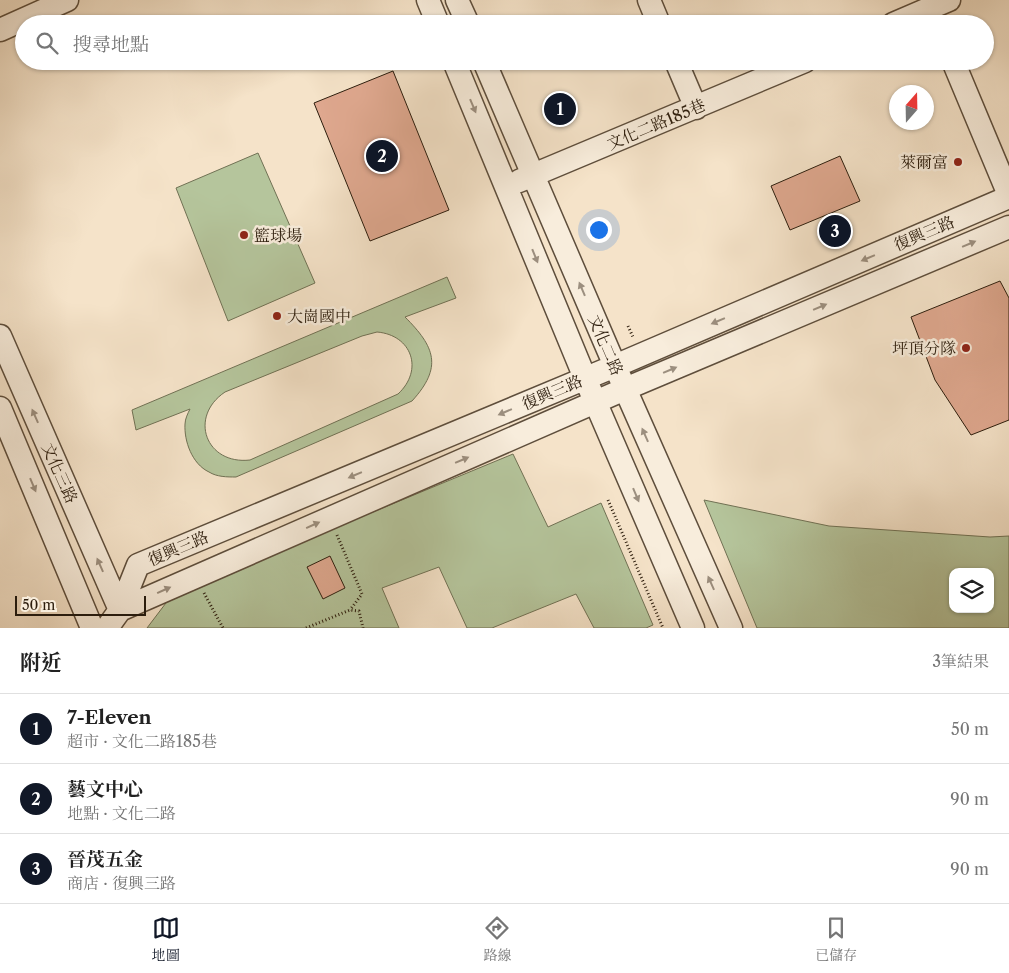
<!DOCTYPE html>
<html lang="zh-TW">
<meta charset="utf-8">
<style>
:root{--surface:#fff;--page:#f6f6f6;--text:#222;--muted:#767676;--line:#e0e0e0;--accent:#111827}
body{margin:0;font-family:"Libre Caslon Text","Noto Serif TC",serif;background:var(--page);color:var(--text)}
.controls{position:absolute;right:15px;bottom:15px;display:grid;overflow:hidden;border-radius:10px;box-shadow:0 1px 4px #0004}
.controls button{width:45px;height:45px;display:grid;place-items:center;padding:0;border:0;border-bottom:1px solid var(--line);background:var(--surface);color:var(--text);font:25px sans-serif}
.compass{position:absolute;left:889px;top:85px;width:45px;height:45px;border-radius:50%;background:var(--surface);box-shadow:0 1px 4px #0004;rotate:20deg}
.scale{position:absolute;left:15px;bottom:12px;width:131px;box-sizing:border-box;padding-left:5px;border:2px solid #2c1d0d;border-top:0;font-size:14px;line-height:18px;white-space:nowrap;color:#2c1d0d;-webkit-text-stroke:4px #f8eddc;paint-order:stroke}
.you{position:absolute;left:598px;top:229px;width:18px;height:18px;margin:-12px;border:4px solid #fff;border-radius:50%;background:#1a73e8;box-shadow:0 0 0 8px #1a73e833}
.badge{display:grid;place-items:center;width:32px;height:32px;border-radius:50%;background:var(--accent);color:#fff;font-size:16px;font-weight:700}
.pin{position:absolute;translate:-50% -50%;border:2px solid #fff;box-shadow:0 1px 5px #0006}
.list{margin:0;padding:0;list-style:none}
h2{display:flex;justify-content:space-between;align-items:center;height:65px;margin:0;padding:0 20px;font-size:21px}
h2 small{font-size:16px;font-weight:400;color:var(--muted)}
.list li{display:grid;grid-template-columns:32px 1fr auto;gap:15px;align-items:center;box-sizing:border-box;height:70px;padding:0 20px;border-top:1px solid var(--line)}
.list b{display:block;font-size:19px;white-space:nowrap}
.list p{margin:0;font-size:16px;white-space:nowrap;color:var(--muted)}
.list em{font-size:16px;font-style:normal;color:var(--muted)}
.icon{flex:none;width:28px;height:28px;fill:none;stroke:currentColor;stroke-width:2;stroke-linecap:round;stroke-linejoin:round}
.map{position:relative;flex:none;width:1009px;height:628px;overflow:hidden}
.search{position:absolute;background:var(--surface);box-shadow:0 1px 4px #0004;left:15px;right:15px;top:15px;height:55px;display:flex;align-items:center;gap:12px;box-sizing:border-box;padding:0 18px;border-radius:28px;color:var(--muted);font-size:19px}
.sheet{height:275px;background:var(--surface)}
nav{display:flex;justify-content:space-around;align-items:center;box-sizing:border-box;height:70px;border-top:1px solid var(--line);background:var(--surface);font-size:14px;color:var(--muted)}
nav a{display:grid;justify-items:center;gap:2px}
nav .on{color:var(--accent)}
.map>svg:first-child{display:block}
.green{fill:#b5c59c;stroke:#707154;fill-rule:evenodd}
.building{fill:#dfa88f;stroke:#2c1d0d}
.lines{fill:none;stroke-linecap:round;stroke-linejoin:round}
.minor-casing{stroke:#5e4e3c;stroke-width:25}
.path{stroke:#2c1d0d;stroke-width:3;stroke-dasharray:1 2.5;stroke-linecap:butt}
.minor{stroke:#f8eddc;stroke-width:22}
.oneway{fill:#9c8f7f}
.poi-dot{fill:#8f2418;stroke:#f8eddc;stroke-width:2}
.labels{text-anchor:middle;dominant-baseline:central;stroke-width:5;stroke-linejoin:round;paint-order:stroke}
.street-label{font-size:16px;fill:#2c1d0d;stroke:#f8eddc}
.poi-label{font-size:16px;fill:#2c1d0d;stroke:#f8eddc;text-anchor:end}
</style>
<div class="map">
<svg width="1009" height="628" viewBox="0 0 1009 628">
<rect width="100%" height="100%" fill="#f5e3c9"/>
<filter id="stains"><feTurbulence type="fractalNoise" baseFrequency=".004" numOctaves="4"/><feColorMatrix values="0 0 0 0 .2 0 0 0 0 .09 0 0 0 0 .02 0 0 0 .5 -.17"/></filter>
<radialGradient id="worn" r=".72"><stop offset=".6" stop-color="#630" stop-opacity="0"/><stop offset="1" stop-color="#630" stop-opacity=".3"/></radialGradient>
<path class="green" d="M258,153L315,283L228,321L176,188Z
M447,277L456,298L405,317C435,347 443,367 412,401L236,477C227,477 217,477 209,472C192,464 184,441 185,424C185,419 188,413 190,409L136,430L132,410ZM377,332C412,335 424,370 398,394L250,460C206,465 188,417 225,392L362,336Z
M513,454L548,527L601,503L653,625L646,628H594L576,594L492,628H467L439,567L382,588L399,628H147L172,595Z
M704,500L829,526L990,537L1009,536V628H757ZM953,572H990V609H953Z"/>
<path class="building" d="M393,71L449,210L370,241L314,103Z
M840,156L860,201L790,230L771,186Z
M1000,281L1009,298V420L971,435L935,380L911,317Z
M330,556L345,588L323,599L307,567Z"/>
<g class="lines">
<defs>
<path id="minor" d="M428,0L438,24
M457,0L468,24
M649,0L659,24
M893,24L949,0
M0,30L67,0
M454,61L585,378L693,628
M484,61L615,366L731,628
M676,61L696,108
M953,61L1009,195
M519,181L805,61
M0,336L120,610
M0,408L92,628
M120,610L625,389L1009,227
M107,628L120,610L138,565L615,366L1009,197"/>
</defs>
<use href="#minor" class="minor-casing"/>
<path class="path" d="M628,326L633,337
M608,500L663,628
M337,535L362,594L350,610
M204,593L223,628
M306,628L350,610L359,611L363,628"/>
<use href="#minor" class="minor"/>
</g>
<defs><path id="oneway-solid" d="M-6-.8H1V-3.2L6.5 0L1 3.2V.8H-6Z" transform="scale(1.25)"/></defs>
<g class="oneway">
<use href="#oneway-solid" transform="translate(473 106) rotate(67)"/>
<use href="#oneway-solid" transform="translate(969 244) rotate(-23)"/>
<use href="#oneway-solid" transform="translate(535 256) rotate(68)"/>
<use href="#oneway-solid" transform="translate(868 258) rotate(157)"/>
<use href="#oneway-solid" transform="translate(582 289) rotate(-113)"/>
<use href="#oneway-solid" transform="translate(820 307) rotate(-23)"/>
<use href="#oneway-solid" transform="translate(718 321) rotate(157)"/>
<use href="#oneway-solid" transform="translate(670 370) rotate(-23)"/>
<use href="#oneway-solid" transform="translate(505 412) rotate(157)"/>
<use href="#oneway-solid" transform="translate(35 416) rotate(-114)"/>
<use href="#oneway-solid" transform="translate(645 435) rotate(-114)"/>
<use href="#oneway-solid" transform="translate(462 460) rotate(-23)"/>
<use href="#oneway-solid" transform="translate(355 475) rotate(157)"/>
<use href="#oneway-solid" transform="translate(33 485) rotate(67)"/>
<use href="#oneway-solid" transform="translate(636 495) rotate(67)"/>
<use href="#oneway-solid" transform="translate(313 525) rotate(-24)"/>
<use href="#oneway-solid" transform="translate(100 565) rotate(-114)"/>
<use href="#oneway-solid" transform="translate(711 583) rotate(-114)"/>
<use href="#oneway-solid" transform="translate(164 590) rotate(-24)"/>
</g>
<g class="poi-dot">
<circle cx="958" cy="162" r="5"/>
<circle cx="244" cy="235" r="5"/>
<circle cx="277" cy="316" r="5"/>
<circle cx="966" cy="348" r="5"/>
</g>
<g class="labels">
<g class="street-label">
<text transform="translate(656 124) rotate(-23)">文化二路185巷</text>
<text transform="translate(924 233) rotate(-23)">復興三路</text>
<text transform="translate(606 345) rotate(67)">文化二路</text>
<text transform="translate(552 392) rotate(-23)">復興三路</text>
<text transform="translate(60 473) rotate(66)">文化三路</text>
<text transform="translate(178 548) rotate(-23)">復興三路</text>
</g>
<g class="poi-label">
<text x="948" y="162">萊爾富</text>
<text x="254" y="235" text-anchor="start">籃球場</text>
<text x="287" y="316" text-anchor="start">大崗國中</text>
<text x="956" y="348">坪頂分隊</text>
</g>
</g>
<rect width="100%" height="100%" filter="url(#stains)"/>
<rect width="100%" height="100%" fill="url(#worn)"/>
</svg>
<div class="controls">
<button><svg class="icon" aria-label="layers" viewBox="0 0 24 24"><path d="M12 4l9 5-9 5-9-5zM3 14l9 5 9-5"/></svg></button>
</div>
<svg class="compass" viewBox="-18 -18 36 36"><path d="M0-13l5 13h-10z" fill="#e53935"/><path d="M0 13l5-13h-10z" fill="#767676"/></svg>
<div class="scale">50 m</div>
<div class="you"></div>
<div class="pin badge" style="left:560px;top:109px">1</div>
<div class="pin badge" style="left:382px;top:156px">2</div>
<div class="pin badge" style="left:835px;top:231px">3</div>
<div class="search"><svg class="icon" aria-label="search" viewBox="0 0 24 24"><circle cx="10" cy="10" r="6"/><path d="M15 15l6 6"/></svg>搜尋地點</div>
</div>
<section class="sheet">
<h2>附近<small>3筆結果</small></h2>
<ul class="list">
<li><span class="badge">1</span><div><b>7-Eleven</b><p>超市 · 文化二路185巷</p></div><em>50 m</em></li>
<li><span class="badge">2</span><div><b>藝文中心</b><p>地點 · 文化二路</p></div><em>90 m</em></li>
<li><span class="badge">3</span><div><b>晉茂五金</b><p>商店 · 復興三路</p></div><em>90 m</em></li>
</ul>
</section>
<nav>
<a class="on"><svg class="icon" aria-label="map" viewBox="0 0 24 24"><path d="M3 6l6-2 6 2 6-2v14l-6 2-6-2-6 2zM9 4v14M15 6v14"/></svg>地圖</a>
<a><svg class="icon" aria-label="directions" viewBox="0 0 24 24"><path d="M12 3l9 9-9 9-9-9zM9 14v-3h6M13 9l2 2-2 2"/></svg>路線</a>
<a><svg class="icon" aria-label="saved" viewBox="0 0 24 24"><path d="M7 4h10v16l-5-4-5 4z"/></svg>已儲存</a>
</nav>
